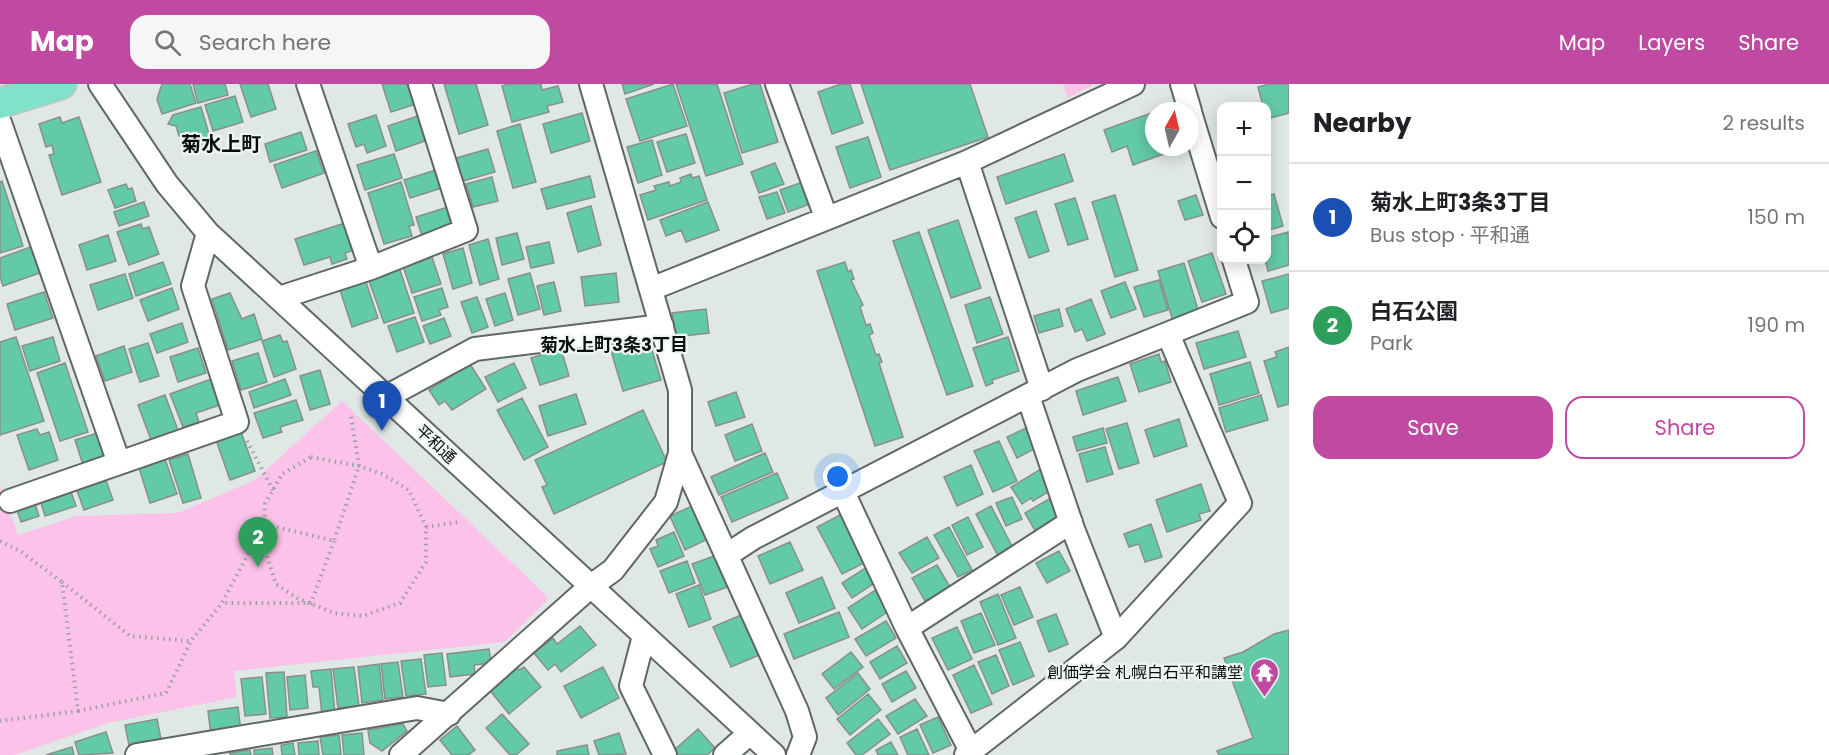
<!DOCTYPE html>
<meta charset="utf-8">
<style>
:root{--surface:#fff;--page:#f6f6f6;--text:#202124;--muted:#757577;--line:#e0e0e0;--accent:#c04aa2}
body{margin:0;font-family:Poppins,"Noto Sans JP",sans-serif;background:var(--page);color:var(--text)}
.controls{position:absolute;right:18px;top:18px;display:grid;overflow:hidden;border-radius:12px;box-shadow:0 3px 15px #0003}
.controls button{width:54px;height:54px;display:grid;place-items:center;padding:0;border:0;border-bottom:2px solid var(--line);background:var(--surface);color:var(--text);font:30px sans-serif}
.compass{position:absolute;left:1145px;top:18px;width:54px;height:54px;border-radius:50%;background:var(--surface);box-shadow:0 3px 15px #0003;rotate:8deg}
.you{position:absolute;left:838px;top:393px;width:21px;height:21px;margin:-15px;border:4px solid #fff;border-radius:50%;background:#1a73e8;box-shadow:0 0 0 9px #1a73e833}
.badge{display:grid;place-items:center;width:39px;height:39px;border-radius:50%;background:var(--accent);color:#fff;font-size:20px;font-weight:700}
.pin{position:absolute;translate:-50% -50px;filter:drop-shadow(0 2px 3px #0008)}
.pin::after{content:'';position:absolute;top:32px;width:21px;height:18px;background:inherit;clip-path:polygon(0 0,100% 0,50% 100%)}
.list{margin:0;padding:0;list-style:none}
h2{display:flex;justify-content:space-between;align-items:center;height:78px;margin:0;padding:0 24px;font-size:26px}
h2 small{font-size:20px;font-weight:400;color:var(--muted)}
.list li{display:grid;grid-template-columns:39px 1fr auto;gap:18px;align-items:center;box-sizing:border-box;height:108px;padding:0 24px;border-top:2px solid var(--line)}
.list b{display:block;font-size:22px;white-space:nowrap}
.list p{margin:0;font-size:20px;white-space:nowrap;color:var(--muted)}
.list em{font-size:20px;font-style:normal;color:var(--muted)}
.actions{display:flex;gap:12px;padding:18px 24px}
.actions a{flex:1;padding:14px 0;border:2px solid var(--accent);border-radius:18px;text-align:center;font-size:21px;color:var(--accent)}
.actions .main{background:var(--accent);color:#fff}
.icon{flex:none;width:33px;height:33px;fill:none;stroke:currentColor;stroke-width:2;stroke-linecap:round;stroke-linejoin:round}
.map{position:relative;flex:none;width:1289px;height:671px;overflow:hidden}
header{display:flex;align-items:center;gap:36px;box-sizing:border-box;height:84px;padding:0 30px;background:var(--accent);color:#fff}
header strong{font-size:28px}
nav{display:flex;gap:33px;margin-inline-start:auto;font-size:21px}
.search{width:420px;height:54px;background:var(--page);display:flex;align-items:center;gap:15px;box-sizing:border-box;padding:0 21px;border-radius:18px;color:var(--muted);font-size:22px}
main{display:flex}
aside{flex:1;background:var(--surface)}
.map>svg:first-child{display:block}
.green{fill:#fdc2ea}
.building{fill:#63caa9;stroke:#888f8c;stroke-width:1.5}
.lines{fill:none;stroke-linecap:round;stroke-linejoin:round}
.minor-casing{stroke:#606764;stroke-width:26}
.major-casing{stroke:#c4c5c5;stroke-width:33}
.path{stroke:#9aa09e;stroke-width:4;stroke-dasharray:1.5 4.5;stroke-linecap:butt}
.minor{stroke:#fff;stroke-width:22}
.major{stroke:#80e2c8;stroke-width:30}
.labels{text-anchor:middle;dominant-baseline:central;stroke-width:4.5;stroke-linejoin:round;paint-order:stroke}
.street-label{font-size:16px;fill:#0b0e0d;stroke:#edf6f2}
.poi-label{font-size:16px;fill:#0b0e0d;stroke:#edf6f2;text-anchor:end}
.neighbourhood-label{font-size:18px;font-weight:bold;fill:#0b0e0d;stroke:#edf6f2}
.quarter-label{font-size:20px;font-weight:bold;fill:#0b0e0d;stroke:#edf6f2}
</style>
<header>
<strong>Map</strong>
<div class="search"><svg class="icon" aria-label="search" viewBox="0 0 24 24"><circle cx="10" cy="10" r="6"/><path d="M15 15l6 6"/></svg>Search here</div>
<nav><a>Map</a><a>Layers</a><a>Share</a></nav>
</header>
<main>
<div class="map">
<svg width="1289" height="671" viewBox="0 0 1289 671">
<rect width="100%" height="100%" fill="#e0e8e5"/>
<path class="green" d="M1063,0H1095L1068,14Z
M342,317L549,514L505,558L234,587L237,613L108,639L14,671H0V401L18,451L76,432L178,429L255,396Z"/>
<path class="building" d="M162,0H190L196,19L162,30L157,15Z
M193,0H225L228,11L198,19Z
M240,0H268L276,25L251,33Z
M382,0H413L419,19L391,28Z
M444,0H476L488,41L459,50Z
M508,0H541L542,6L558,2L563,18L547,22L549,28L512,38L502,2Z
M622,0H654L625,10Z
M673,0L687,42L640,57L626,15Z
M676,0H717L743,80L706,92Z
M753,0H760L778,58L742,69L724,9Z
M841,0H850L863,39L832,50L818,8Z
M861,0H970L988,53L890,86Z
M1269,0H1289V29L1267,35L1266,22H1263L1258,3Z
M235,12L243,38L213,47L205,21Z
M201,23L212,60L192,66L181,61L184,54L179,52L176,42L168,40L173,31Z
M1154,28V63H1174L1175,66L1133,81L1127,62L1112,68L1104,46Z
M582,29L590,57L551,69L543,40Z
M376,31L386,62L367,69L364,60L356,63L348,40Z
M418,32L425,57L396,67L388,42Z
M60,33L62,39L79,33L101,98L62,111L49,71L54,70L52,61L46,63L39,40Z
M520,40L536,98L513,104L497,47Z
M301,48L307,66L270,78L265,60Z
M686,50L695,79L667,88L657,58Z
M868,53L881,93L850,104L836,63Z
M652,56L662,91L638,99L627,63Z
M488,65L495,88L463,97L456,74Z
M316,67L324,89L282,104L274,81Z
M394,70L402,94L365,106L357,81Z
M1064,70L1073,97L1006,120L997,93Z
M775,79L784,100L759,109L751,88Z
M439,85L445,103L410,114L404,96Z
M691,90L692,94L699,92L707,116L648,136L640,111L656,106L654,102L669,98L670,102L681,98L680,94Z
M590,92L595,113L547,125L541,105Z
M492,93L498,117L473,123L466,100Z
M2,97L23,162L0,169V98Z
M401,98L414,141L409,142L412,152L384,160L368,109Z
M803,98L810,120L788,128L780,106Z
M126,100L128,105L132,104L136,117L115,124L108,106Z
M777,108L785,129L767,135L759,113Z
M1274,110L1283,142L1266,147V112Z
M1115,111L1138,186L1115,193L1092,118Z
M1196,111L1203,131L1185,136L1178,117Z
M1075,114L1088,155L1068,161L1055,120Z
M144,118L149,132L119,142L114,128Z
M708,118L719,146L686,158L681,146L666,152L660,136Z
M591,122L601,161L578,168L567,129Z
M448,123L455,142L422,152L416,133Z
M1036,127L1049,167L1029,174L1015,134Z
M958,136L981,204L951,214L928,146Z
M345,139L354,166L345,169L347,175L332,180L330,173L304,181L295,155Z
M141,140L143,145L149,143L159,170L129,181L117,148Z
M919,148L973,302L947,311L893,157Z
M1288,148L1289,181L1268,187L1265,176L1266,154Z
M517,149L524,175L502,181L496,154Z
M108,151L116,177L87,186L79,161Z
M488,155L499,195L480,201L469,161Z
M549,158L554,179L531,184L526,163Z
M36,161L45,187L3,202L0,193V174Z
M463,164L472,199L453,205L443,170Z
M1212,169L1226,210L1202,218L1188,177Z
M432,173L441,200L412,209L403,182Z
M163,178L171,200L136,212L129,190Z
M845,178L848,188L851,186L854,195L851,196L863,221L860,223L866,241L870,240L873,249L869,251L876,271L879,270L882,278L879,279L903,353L875,362L817,187Z
M1184,179L1199,229L1173,237L1158,187Z
M399,183L414,229L384,239L368,194Z
M530,189L540,225L518,231L508,195Z
M616,189L619,218L585,222L581,193Z
M125,190L133,214L98,226L90,201Z
M1289,190V224L1271,229L1262,197Z
M365,195L378,234L352,243L339,203Z
M1159,196L1168,226L1144,233L1134,203Z
M554,198L561,227L544,231L537,202Z
M1125,198L1136,225L1111,234L1101,207Z
M172,204L179,225L148,237L140,216Z
M442,204L448,223L439,226L441,231L422,237L414,213Z
M44,208L53,234L15,246L7,220Z
M230,209L242,235L254,230L262,255L228,266L212,215Z
M505,209L513,236L495,242L486,215Z
M477,213L488,243L472,249L461,218Z
M990,213L1003,250L977,259L965,221Z
M1091,215L1105,250L1087,257L1082,245L1075,248L1066,225Z
M706,225L709,249L675,253L672,229Z
M1059,225L1063,242L1039,249L1034,232Z
M415,233L424,258L397,268L388,242Z
M444,234L451,252L430,260L423,242Z
M182,239L188,258L157,269L150,250Z
M1238,247L1246,273L1204,285L1196,259Z
M280,251L283,258L287,257L296,285L274,293L262,257Z
M16,253L44,337L0,351V258Z
M53,253L60,277L30,287L22,262Z
M1008,253L1019,287L992,296L993,299L986,302L973,264Z
M649,256L661,296L623,307L611,267Z
M148,259L159,292L140,298L129,265Z
M124,262L132,288L105,297L96,272Z
M1289,263V320L1278,323L1264,277L1277,273L1275,268Z
M198,264L206,289L178,298L170,273Z
M561,265L569,292L540,301L531,274Z
M258,269L267,298L241,306L232,277Z
M1159,270L1161,278L1165,277L1171,298L1139,308L1130,280Z
M1250,278L1259,309L1219,321L1210,290Z
M65,279L88,348L60,357L37,289Z
M514,279L526,304L498,318L485,293Z
M470,280L486,305L452,326L445,317L439,321L429,306Z
M320,286L330,320L310,326L300,292Z
M1118,293L1126,317L1083,331L1076,307Z
M214,294L223,320L196,329L199,338L183,343L170,310Z
M285,295L291,311L254,324L249,308Z
M736,308L745,333L716,342L708,318Z
M576,310L586,340L548,352L539,322Z
M165,311L178,346L151,356L138,321Z
M1261,311L1268,336L1226,348L1219,324Z
M522,314L548,363L524,376L497,326Z
M296,316L303,336L280,343L282,348L263,354L254,329Z
M643,326L667,378L554,430L542,403L547,401L535,376Z
M1179,335L1187,362L1154,373L1145,346Z
M1127,339L1139,379L1119,385L1106,345Z
M752,340L762,367L735,377L725,351Z
M1026,344L1036,364L1017,374L1007,353Z
M1103,344L1107,359L1077,367L1073,353Z
M37,345L40,351L49,348L58,376L29,386L17,351Z
M240,345L255,387L230,396L215,353Z
M98,349L107,376L84,384L75,356Z
M999,357L1017,397L993,408L974,367Z
M1105,363L1113,390L1087,398L1079,370Z
M765,369L773,388L719,411L711,393Z
M188,370L201,414L183,419L169,376Z
M165,375L177,410L150,419L139,384Z
M971,381L983,410L957,422L944,393Z
M1041,385L1053,405L1033,417L1031,414L1022,420L1011,403Z
M777,389L788,414L732,438L721,413Z
M104,391L113,416L84,426L75,401Z
M1201,400L1210,427L1199,430L1201,436L1167,448L1156,416Z
M69,402L76,422L45,432L39,412Z
M1012,413L1022,435L1006,442L996,419Z
M33,414L39,432L21,438L15,420Z
M1049,415L1062,436L1037,450L1025,429Z
M694,421L708,455L685,466L670,432Z
M991,422L1013,464L998,472L976,430Z
M842,430L868,477L842,490L817,443Z
M968,433L983,463L967,471L952,441Z
M1151,440L1162,473L1145,478L1139,460L1129,463L1124,450Z
M949,443L972,486L958,493L934,451Z
M674,448L684,472L658,483L650,465L658,462L656,456Z
M927,453L939,474L912,489L899,469Z
M790,458L803,486L770,500L758,472Z
M1059,467L1070,487L1047,499L1036,479Z
M717,471L730,502L705,511L692,480Z
M687,477L695,499L669,509L660,487Z
M937,481L950,503L925,517L912,494Z
M867,483L876,498L852,514L842,499Z
M822,493L835,524L799,539L786,509Z
M699,501L711,535L689,543L676,510Z
M1020,503L1033,533L1014,541L1001,511Z
M877,505L890,526L862,545L848,524Z
M998,510L1016,554L998,561L980,518Z
M839,528L849,553L794,575L784,550Z
M981,529L995,561L974,569L961,537Z
M1056,530L1068,560L1049,568L1037,537Z
M741,531L759,571L731,583L713,543Z
M886,537L896,554L866,572L855,555Z
M580,542L596,561L561,588L555,580L548,586L534,569L553,554L557,560Z
M957,543L972,575L948,586L932,554Z
M1289,546V671H1219L1217,667L1253,654L1224,574L1243,568L1274,550Z
M1020,558L1034,592L1013,601L999,566Z
M897,562L907,579L880,595L870,578Z
M489,565L491,579L474,581L475,590L450,593L447,570Z
M851,568L863,583L834,605L822,590Z
M442,569L446,601L428,603L424,571Z
M996,571L1009,602L992,610L978,578Z
M421,575L426,610L406,612L401,577Z
M398,578L403,613L385,615L381,580Z
M379,580L383,616L362,619L358,583Z
M514,581L519,586L524,583L541,603L509,630L488,604Z
M974,581L992,620L971,629L953,591Z
M354,583L359,622L338,624L333,585Z
M603,583L619,614L581,634L564,602Z
M331,585L335,631L322,632L319,603H313L311,587Z
M906,587L916,604L892,618L882,600Z
M284,588L287,633L270,634L266,589Z
M858,589L870,605L838,631L826,614Z
M305,591L308,624L290,626L287,593Z
M262,593L266,630L245,632L241,595Z
M868,610L881,626L850,651L837,635Z
M915,615L927,632L898,650L886,632Z
M238,623L241,648L211,651L208,627Z
M502,630L529,660L516,671H510L486,644Z
M938,633L951,661L933,669L920,641Z
M157,635L162,660L130,666L125,641Z
M878,635L890,650L862,671H856L847,659Z
M403,640L407,647L382,667L370,659L368,646Z
M457,642L475,666L468,671H452L440,656Z
M698,645L715,664L707,671H677L673,667Z
M917,645L929,671H908L900,653Z
M106,648L113,669L79,671L75,658Z
M362,649L364,671H344L342,651Z
M619,649L626,670L599,671L594,657Z
M339,651L341,671H323L320,653Z
M318,657L319,671H299L298,659Z
M891,658L898,671H878L876,666Z
M293,659L295,671H282L281,661Z
M587,661L589,671H557V667Z
M72,663L74,671H46Z
M272,664L273,671H254V666Z
M250,666L251,671H230V669Z"/>
<g class="lines">
<defs>
<path id="minor" d="M100,0L167,100L208,149L774,671
M308,0L371,184L466,146L420,0
M777,0L826,133
M1182,0L1190,27
M1190,28L1222,133
M0,39L119,379
M967,78L1042,305
M651,205L967,78L1133,0
M279,214L371,184
M1028,312L1073,445L1116,554
M386,313L475,265L662,242
M680,369L797,627L805,653L798,671
M843,408L907,544L971,667
M10,417L237,338L193,202L208,149
M727,471L753,454L1077,286L1247,218L1234,176
M907,544L1071,438
M644,552L631,602L665,671
M137,671L417,624L449,630
M401,671L591,502L613,486L666,418L680,369V306L591,0
M725,671L750,649
M966,671L1116,554L1240,419L1168,250"/>
<path id="major" d="M0,19L61,0"/>
</defs>
<use href="#minor" class="minor-casing"/>
<use href="#major" class="major-casing"/>
<path class="path" d="M247,357L273,406
M311,373L359,382L382,390L409,406L426,443V478L400,519L363,532L334,529L297,514L276,500L264,463L265,420L282,390Z
M426,443L459,438
M0,457L20,467L62,498L78,627L0,637
M334,457L311,519H222L264,440L334,457L359,382L351,332
M62,498L130,552L191,557L222,519
M78,627L166,609L191,557"/>
<use href="#minor" class="minor"/>
<use href="#major" class="major"/>
</g>
<defs>
<symbol id="temple-pin" viewBox="-11 -11 22 30"><path d="M0 17L-7.5 6A9.5 9.5 0 1 1 7.5 6Z" fill="#c04aa2" stroke="#edf6f2"/><path d="M0-6L5-2H3V0L6.5 2.5H4V6H1.5V3h-3V6H-4V2.5H-6.5L-3 0V-2H-5Z" fill="#fff"/></symbol>
</defs>
<g fill-rule="evenodd">
<use href="#temple-pin" x="1248" y="572" width="33" height="45"/>
</g>
<g class="labels">
<g class="street-label">
<text transform="translate(436 360) rotate(43)">平和通</text>
</g>
<g class="poi-label">
<text x="1243" y="588">創価学会 札幌白石平和講堂</text>
</g>
<g class="neighbourhood-label">
<text x="614" y="260">菊水上町3条3丁目</text>
</g>
<g class="quarter-label">
<text x="221" y="60">菊水上町</text>
</g>
</g>
</svg>
<div class="controls">
<button>+</button>
<button>−</button>
<button><svg class="icon" aria-label="locate" viewBox="0 0 24 24"><circle cx="12" cy="12" r="6"/><path d="M12 2v4M12 18v4M2 12h4M18 12h4"/></svg></button>
</div>
<svg class="compass" viewBox="-18 -18 36 36"><path d="M0-13l5 13h-10z" fill="#e53935"/><path d="M0 13l5-13h-10z" fill="#757577"/></svg>
<div class="you"></div>
<div class="pin badge" style="left:382px;top:347px;background:#1a4fb4">1</div>
<div class="pin badge" style="left:258px;top:483px;background:#2e9e5b">2</div>
</div>
<aside>
<h2>Nearby<small>2 results</small></h2>
<ul class="list">
<li><span class="badge" style="background:#1a4fb4">1</span><div><b>菊水上町3条3丁目</b><p>Bus stop · 平和通</p></div><em>150 m</em></li>
<li><span class="badge" style="background:#2e9e5b">2</span><div><b>白石公園</b><p>Park</p></div><em>190 m</em></li>
</ul>
<div class="actions"><a class="main">Save</a><a>Share</a></div>
</aside>
</main>
